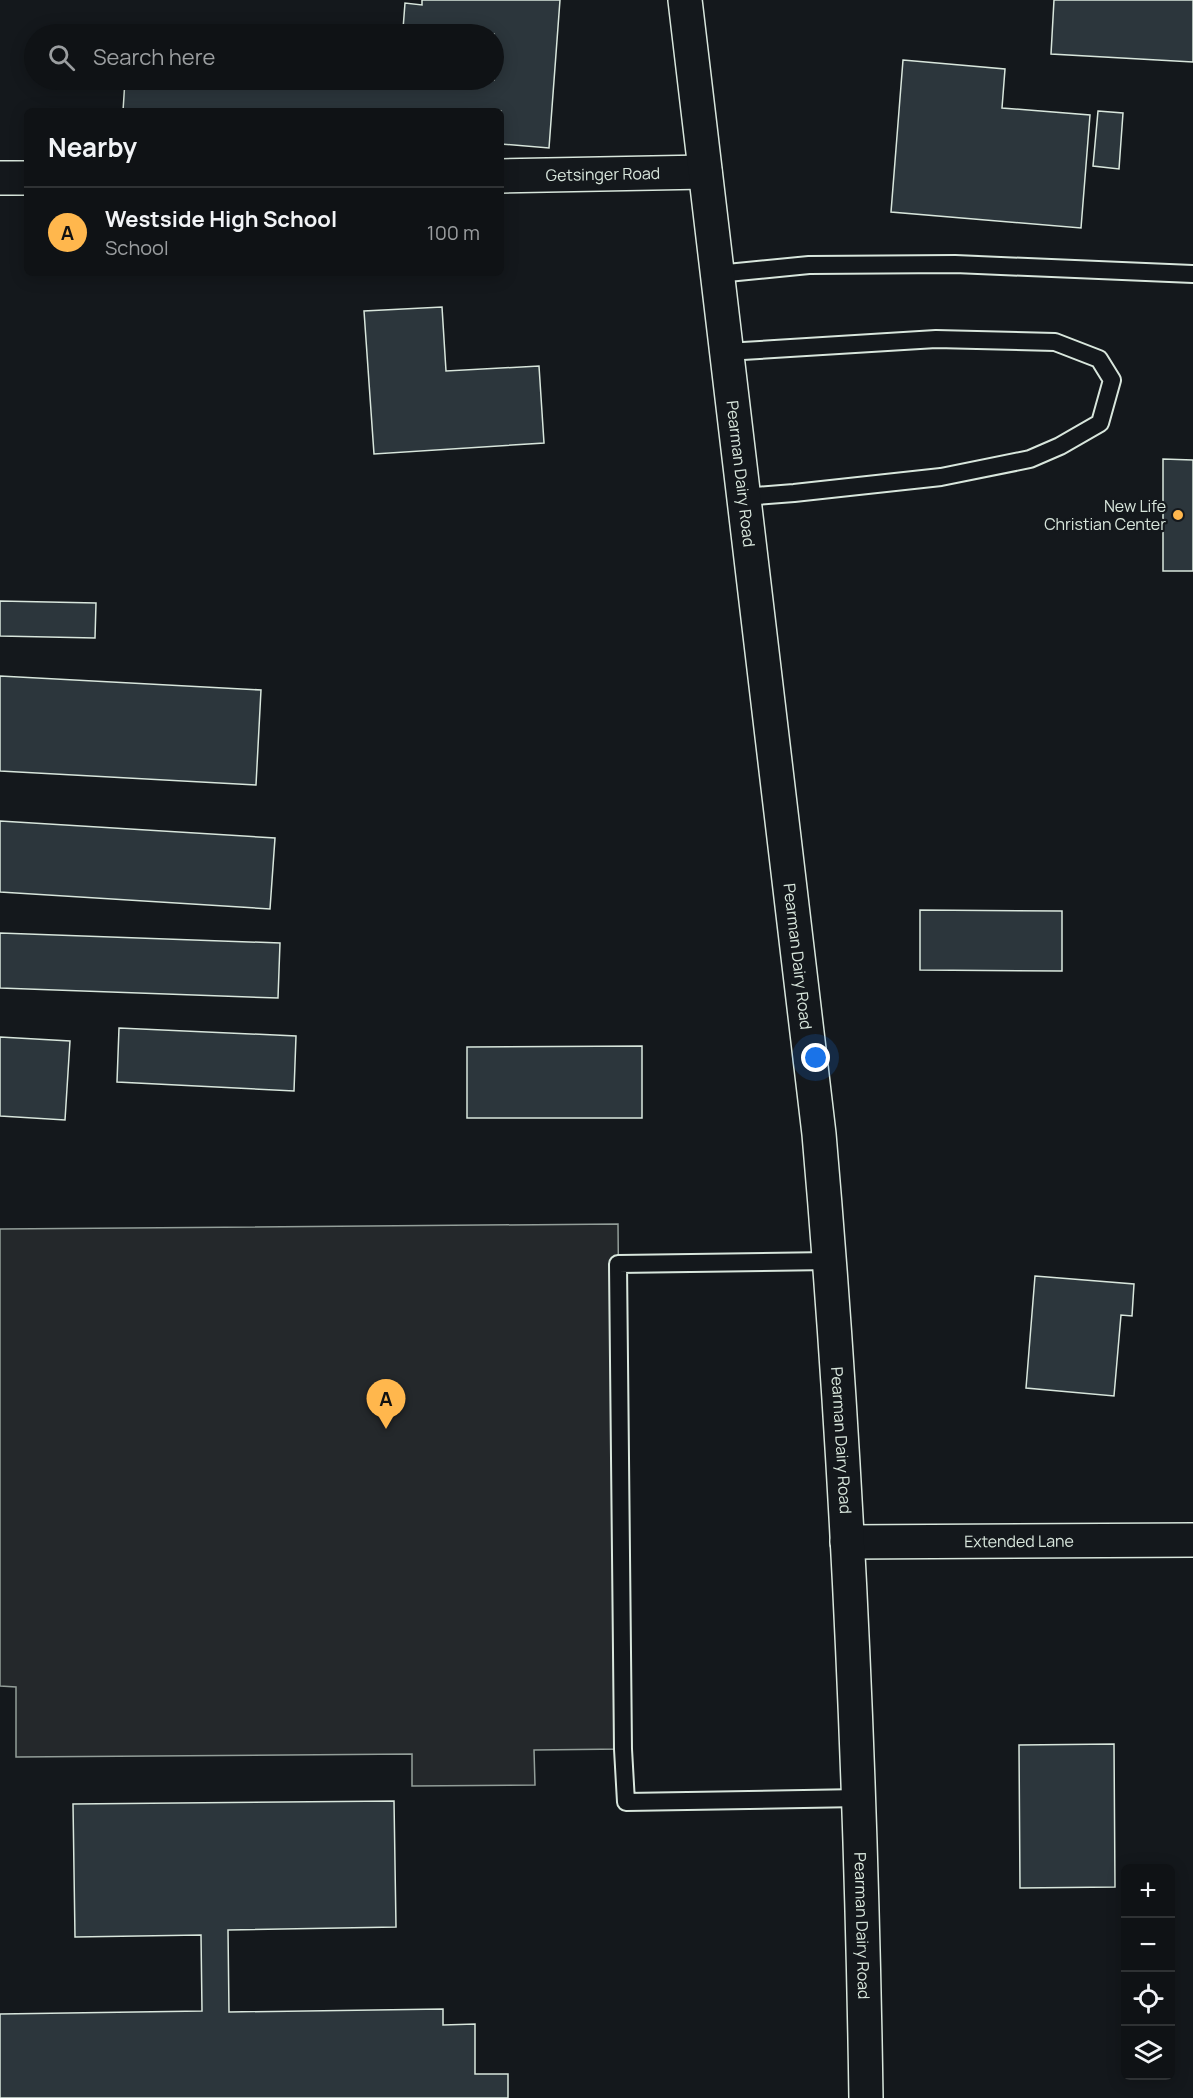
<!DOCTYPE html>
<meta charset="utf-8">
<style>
:root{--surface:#0f1215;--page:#1d2022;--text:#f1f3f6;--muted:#9b9ea0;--line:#2f3234;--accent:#ffb74d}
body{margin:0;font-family:Manrope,sans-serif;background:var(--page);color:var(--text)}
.controls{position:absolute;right:18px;bottom:18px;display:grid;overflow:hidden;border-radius:9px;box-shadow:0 3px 15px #0003}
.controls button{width:54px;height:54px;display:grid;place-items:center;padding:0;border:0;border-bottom:2px solid var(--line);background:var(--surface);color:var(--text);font:30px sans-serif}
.you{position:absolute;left:816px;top:1058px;width:21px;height:21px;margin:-15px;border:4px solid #fff;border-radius:50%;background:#1a73e8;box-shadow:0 0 0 9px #1a73e833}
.badge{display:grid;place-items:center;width:39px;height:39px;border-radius:50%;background:var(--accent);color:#111;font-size:20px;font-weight:700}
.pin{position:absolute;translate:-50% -50px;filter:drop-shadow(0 2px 3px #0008)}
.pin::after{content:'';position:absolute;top:32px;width:21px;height:18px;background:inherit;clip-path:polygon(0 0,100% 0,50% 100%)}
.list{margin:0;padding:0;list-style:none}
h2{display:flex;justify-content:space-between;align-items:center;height:78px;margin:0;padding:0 24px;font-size:26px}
h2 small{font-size:20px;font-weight:400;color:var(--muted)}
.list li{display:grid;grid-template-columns:39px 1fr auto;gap:18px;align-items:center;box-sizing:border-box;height:90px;padding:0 24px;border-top:2px solid var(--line)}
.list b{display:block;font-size:22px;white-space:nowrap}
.list p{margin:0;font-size:20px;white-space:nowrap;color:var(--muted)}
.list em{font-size:20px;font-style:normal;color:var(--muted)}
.icon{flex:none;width:33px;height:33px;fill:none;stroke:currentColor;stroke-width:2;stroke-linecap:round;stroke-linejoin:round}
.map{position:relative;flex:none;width:1193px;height:2098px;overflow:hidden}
.search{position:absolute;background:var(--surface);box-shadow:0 3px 15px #0003;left:24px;top:24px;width:480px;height:66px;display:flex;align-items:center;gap:15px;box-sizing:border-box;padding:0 21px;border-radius:33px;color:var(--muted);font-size:22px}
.panel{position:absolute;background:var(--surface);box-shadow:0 3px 15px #0003;left:24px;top:108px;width:480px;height:168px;border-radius:9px}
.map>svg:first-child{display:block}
.parking{fill:#24282b;stroke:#939e99;stroke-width:1.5}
.building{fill:#2c363c;stroke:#d8e6dc;stroke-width:1.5}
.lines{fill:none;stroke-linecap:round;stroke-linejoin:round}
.lane-casing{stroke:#d8e6dc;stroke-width:20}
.street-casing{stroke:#d8e6dc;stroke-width:36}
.highway-casing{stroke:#d8e6dc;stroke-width:36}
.lane{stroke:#14181c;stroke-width:16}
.street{stroke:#14181c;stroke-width:33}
.highway{stroke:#14181c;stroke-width:33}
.poi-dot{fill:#ffb74d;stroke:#14181c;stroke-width:2}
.labels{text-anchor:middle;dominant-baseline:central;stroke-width:4.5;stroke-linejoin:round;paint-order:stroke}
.street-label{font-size:16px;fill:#d8e6dc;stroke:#14181c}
.poi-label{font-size:16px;fill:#d8e6dc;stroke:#14181c;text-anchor:end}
</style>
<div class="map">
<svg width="1193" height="2098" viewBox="0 0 1193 2098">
<rect width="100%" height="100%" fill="#14181c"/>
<path class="parking" d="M618,1224L623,1749L534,1750L535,1785L412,1786V1754L16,1757V1687L0,1686V1229Z"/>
<path class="building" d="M422,0H560L549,148L501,144V111H123L125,80H494V34H422V31L403,29L405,3L422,5Z
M1054,0H1193V62L1051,54Z
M903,60L1005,69L1002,108L1090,115L1081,228L891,212Z
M1098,111L1123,113L1119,169L1093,166Z
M442,307L446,371L539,366L544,443L374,454L364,311Z
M1163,459L1193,460V571H1163Z
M0,601L96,603L95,638L0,636Z
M0,676L261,690L256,785L0,771Z
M0,821L275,838L270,909L0,892Z
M920,910L1062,911V971L920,970Z
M0,933L280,943L278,998L0,988Z
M119,1028L296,1036L294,1091L117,1082Z
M0,1037L70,1041L65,1120L0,1116Z
M642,1046V1118H467V1047Z
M1035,1276L1134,1284L1132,1316L1121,1315L1114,1396L1026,1388Z
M1114,1744L1115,1887L1020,1888L1019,1745Z
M394,1801L396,1927L228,1930L229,2012L443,2009V2025L475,2024V2074H508V2098H0V2014L202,2011L201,1935L75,1937L73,1804Z"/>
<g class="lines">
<defs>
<path id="lane" d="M717,274L809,265L955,264L1193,274
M726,352L936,339L1055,342L1099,359L1112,380L1100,423L1060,446L1030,459L941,477L794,493L744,497
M830,1261L618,1264L623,1749L626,1802L859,1798"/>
<g id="street">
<path id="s1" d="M501,176L705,172"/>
<path d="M0,178H27"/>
<path id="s2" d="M847,1542L1193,1540"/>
</g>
<g id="highway">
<path id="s3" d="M685,0L819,1134C847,1455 861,1776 866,2098"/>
</g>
</defs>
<use href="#lane" class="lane-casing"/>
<use href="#street" class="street-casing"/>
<use href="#highway" class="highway-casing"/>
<use href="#lane" class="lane"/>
<use href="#street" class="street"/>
<use href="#highway" class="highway"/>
</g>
<circle class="poi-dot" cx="1178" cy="515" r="6"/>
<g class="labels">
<g class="street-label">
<text stroke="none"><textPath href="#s1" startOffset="102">Getsinger Road</textPath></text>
<text stroke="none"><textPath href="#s3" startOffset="477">Pearman Dairy Road</textPath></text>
<text stroke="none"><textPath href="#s3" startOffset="963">Pearman Dairy Road</textPath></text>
<text stroke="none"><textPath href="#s3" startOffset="1449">Pearman Dairy Road</textPath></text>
<text stroke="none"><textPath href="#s2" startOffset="172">Extended Lane</textPath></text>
<text stroke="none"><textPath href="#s3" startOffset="1935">Pearman Dairy Road</textPath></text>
</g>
<g class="poi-label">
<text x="1166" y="506">New Life<tspan x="1166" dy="18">Christian Center</tspan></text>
</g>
</g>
</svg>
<div class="controls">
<button>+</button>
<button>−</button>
<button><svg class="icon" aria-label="locate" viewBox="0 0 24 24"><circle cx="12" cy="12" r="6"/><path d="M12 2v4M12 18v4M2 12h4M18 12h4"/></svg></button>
<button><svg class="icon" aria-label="layers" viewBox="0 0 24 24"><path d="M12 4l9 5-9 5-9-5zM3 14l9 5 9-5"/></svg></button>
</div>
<div class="you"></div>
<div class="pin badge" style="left:386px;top:1429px">A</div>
<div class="search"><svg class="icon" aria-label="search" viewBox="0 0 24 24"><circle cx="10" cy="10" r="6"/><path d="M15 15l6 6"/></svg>Search here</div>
<section class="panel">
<h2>Nearby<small></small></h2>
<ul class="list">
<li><span class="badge">A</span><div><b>Westside High School</b><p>School</p></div><em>100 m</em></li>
</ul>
</section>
</div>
